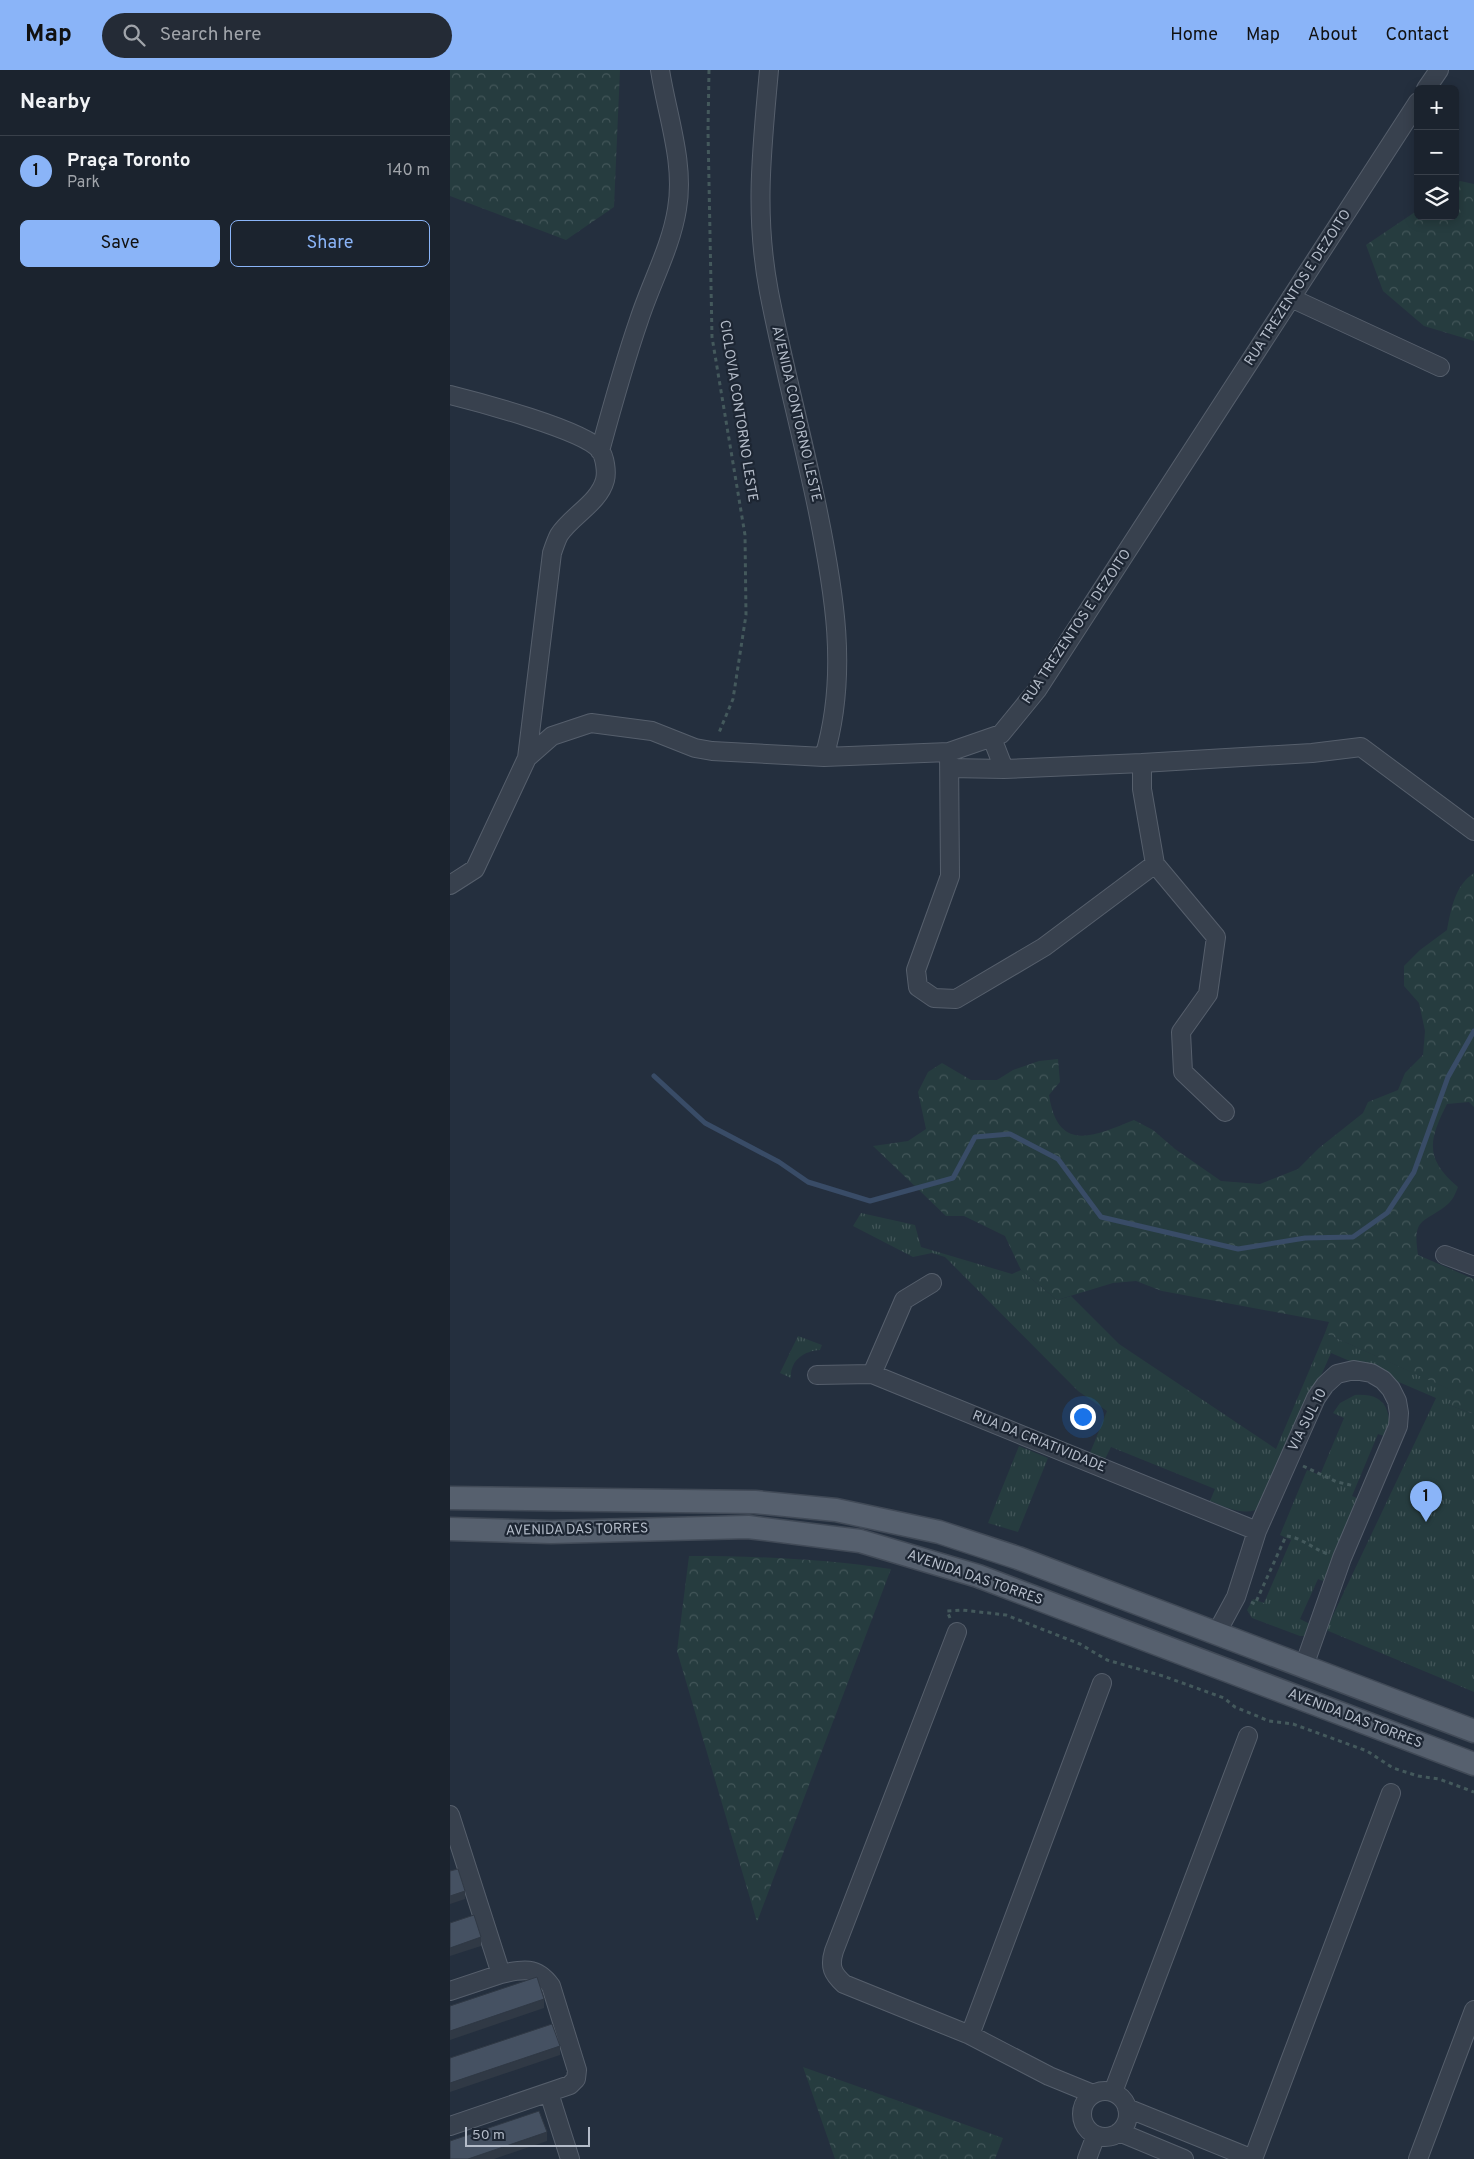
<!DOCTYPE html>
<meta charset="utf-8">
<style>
:root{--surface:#1b232e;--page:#242b36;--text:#f1f3f6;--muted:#a0a4aa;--line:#39404a;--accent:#8ab4f8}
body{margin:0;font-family:Overpass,sans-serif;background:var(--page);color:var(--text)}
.controls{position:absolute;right:15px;top:15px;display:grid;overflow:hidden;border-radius:8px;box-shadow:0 2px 12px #0003}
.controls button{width:45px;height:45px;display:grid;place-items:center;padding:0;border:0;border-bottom:1px solid var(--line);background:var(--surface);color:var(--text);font:25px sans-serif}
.scale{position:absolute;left:15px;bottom:12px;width:125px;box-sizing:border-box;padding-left:5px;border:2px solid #b4bcc9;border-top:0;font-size:14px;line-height:18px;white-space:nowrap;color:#b4bcc9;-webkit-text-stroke:4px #1d2633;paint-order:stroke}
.you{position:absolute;left:632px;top:1346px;width:18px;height:18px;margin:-12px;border:4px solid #fff;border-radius:50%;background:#1a73e8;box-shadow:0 0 0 8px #1a73e833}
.badge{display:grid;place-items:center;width:32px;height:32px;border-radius:50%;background:var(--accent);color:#111;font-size:16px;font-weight:700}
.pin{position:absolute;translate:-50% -41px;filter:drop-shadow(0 1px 2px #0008)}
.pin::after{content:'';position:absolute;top:26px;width:18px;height:15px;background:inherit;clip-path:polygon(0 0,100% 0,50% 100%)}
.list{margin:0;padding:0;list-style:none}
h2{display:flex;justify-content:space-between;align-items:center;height:65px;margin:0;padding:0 20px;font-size:21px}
h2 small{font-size:16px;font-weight:400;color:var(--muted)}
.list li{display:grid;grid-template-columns:32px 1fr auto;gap:15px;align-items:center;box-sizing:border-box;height:70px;padding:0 20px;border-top:1px solid var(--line)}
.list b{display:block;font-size:19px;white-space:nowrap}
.list p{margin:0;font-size:16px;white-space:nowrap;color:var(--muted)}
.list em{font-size:16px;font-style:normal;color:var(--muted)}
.actions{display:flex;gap:10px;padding:15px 20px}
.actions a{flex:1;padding:11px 0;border:1px solid var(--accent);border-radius:8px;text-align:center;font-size:18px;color:var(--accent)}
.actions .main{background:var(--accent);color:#111}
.icon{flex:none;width:28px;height:28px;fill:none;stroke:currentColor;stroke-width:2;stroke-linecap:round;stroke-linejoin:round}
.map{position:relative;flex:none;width:1024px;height:2089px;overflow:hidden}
header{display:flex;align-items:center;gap:30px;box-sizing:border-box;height:70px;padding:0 25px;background:var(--accent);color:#111}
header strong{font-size:24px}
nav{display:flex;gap:28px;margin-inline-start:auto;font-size:18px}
.search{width:350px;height:45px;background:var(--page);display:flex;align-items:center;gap:12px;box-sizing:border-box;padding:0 18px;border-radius:28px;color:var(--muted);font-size:19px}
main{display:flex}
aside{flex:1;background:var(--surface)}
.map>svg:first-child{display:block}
.grass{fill:url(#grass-tufts)}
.forest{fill:url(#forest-crowns)}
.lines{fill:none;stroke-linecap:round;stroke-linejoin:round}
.stream{stroke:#394c67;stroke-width:5}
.minor-casing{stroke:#565f6c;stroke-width:20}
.major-casing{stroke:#414a57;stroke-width:25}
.path{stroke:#44595c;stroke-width:3;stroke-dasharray:4 4;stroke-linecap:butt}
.minor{stroke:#38414e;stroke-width:18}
.major{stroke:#56606e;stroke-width:22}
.shaded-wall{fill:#303945}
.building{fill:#455162;stroke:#303945}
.labels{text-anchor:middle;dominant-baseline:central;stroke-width:4.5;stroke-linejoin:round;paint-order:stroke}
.street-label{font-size:14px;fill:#b4bcc9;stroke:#1d2633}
</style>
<header>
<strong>Map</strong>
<div class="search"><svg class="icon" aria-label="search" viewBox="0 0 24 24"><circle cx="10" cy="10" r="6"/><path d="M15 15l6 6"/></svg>Search here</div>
<nav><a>Home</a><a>Map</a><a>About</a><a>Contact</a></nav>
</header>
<main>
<aside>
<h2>Nearby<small></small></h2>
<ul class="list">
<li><span class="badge">1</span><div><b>Praça Toronto</b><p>Park</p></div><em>140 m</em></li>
</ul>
<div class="actions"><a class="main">Save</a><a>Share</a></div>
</aside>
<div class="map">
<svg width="1024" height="2089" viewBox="0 0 1024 2089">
<defs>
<pattern id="grass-tufts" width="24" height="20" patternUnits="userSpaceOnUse" patternTransform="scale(1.25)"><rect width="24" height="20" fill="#263c3f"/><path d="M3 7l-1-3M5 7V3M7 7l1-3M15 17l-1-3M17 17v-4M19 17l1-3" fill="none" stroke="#435659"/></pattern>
<pattern id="forest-crowns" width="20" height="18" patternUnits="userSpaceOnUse" patternTransform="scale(1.25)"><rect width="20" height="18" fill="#263c3f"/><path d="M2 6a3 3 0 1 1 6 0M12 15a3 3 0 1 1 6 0" fill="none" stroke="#435659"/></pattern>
</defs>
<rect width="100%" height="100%" fill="#242f3e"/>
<path class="grass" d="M411,1143L465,1155L471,1177L562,1204L571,1200L607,1230L621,1226L669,1274L826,1379L875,1263L1006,1322L999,1335L1024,1344V1622L876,1560L986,1328L881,1283L813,1437C794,1447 779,1438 760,1431L765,1419L661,1377L655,1389L640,1383L657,1341L628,1321L495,1187L482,1183L463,1187L403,1156Z
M348,1266L372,1275L370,1280C354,1281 340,1290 341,1308L330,1303Z
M905,1325C938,1323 940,1342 940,1368L928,1364L902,1426L914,1431L878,1513L868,1509L850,1549L860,1554L854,1566H850L802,1548L797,1540L803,1529L814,1533L841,1470L830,1465L857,1400L870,1405L894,1348L883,1343L890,1333Z
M569,1376L598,1388L568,1462L538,1453Z"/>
<path class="forest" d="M0,0H170L164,137L116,170L0,126Z
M1010,111L1024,114V271L974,256L933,221L916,175L968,140V146H1005V114Z
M1024,803V1037L1019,1032L997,1034C978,1071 975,1089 1008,1117C1006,1122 1003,1130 998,1134C974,1154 962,1146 968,1185L1024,1209V1344L999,1335L1005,1322L875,1263L879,1252L712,1221L686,1211L663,1213L607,1230L571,1200L555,1166L514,1146H496L423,1076L458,1071L476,1059L468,1022L478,1002L492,993L521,1010H547L563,1000L589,991L608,989L610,1012L599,1025C608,1084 644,1066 684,1050L703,1060L725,1079L771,1111L810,1114L848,1099L869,1078L913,1043L918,1032L948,1020L955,1003L973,985L975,961L969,933L954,916V896L970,880L997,860C1001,839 1005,815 1024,803Z
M239,1486C307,1486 373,1489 441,1499L307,1852L227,1581Z
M353,1997L553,2068L545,2089H385Z"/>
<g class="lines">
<path class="stream" d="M204,1006L255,1053L329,1092L358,1112L420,1131L503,1108L525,1067L560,1064L608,1089L651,1147L788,1179L855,1168L903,1167L937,1143L964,1102L998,1007L1024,961"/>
<defs>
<path id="minor" d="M319,0C312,79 304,143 319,222C333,294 352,365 367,437C384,520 399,604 374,687
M976,19L989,0
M841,228L990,297
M0,325C28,332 134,360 150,380C155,387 157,402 155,410C149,433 121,446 109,465C106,471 104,477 102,483L77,688
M150,381C162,337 174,293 189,250C201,213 221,177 227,139C235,93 217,45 210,0
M542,668L554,699L692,693V719L705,794L766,867L758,924L731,962L733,1002L775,1042
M499,682L500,806L466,900L468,917L484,928L506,929L594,877L705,794
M692,693L862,683L911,677L1024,761
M500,698L554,699
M0,815L25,799L77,688L102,666L141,653L202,661L245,678L262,681L374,687L499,682L551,664L587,620L968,32
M995,1185L1024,1196
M422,1304L454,1230L482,1213
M367,1305L422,1304L807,1461
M507,1562L384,1881C379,1897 383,1904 394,1914L520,1965L599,2006L643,2024
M766,1564L786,1527L807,1461L866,1328L875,1315L887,1304L904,1300L921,1303L933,1310L941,1319L947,1331L949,1343L948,1356L892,1488L854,1596
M0,1745L51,1904C72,1899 87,1896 101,1916L127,2000L126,2009L120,2015L0,2056
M0,1921L51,1904
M520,1965L652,1613
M632 2044a23 23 0 1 1 46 0a23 23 0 1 1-46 0Z
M663,2022L798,1666
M99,2023L120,2089
M677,2038L803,2089
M669,2062L734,2089
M637,2089L646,2065
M803,2089L941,1723
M968,2089L1024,1940"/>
<path id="major" d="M0,1428L305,1432L386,1440L489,1462L568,1488L1024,1661
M0,1459L101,1462L298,1457L410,1471L528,1506L1024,1694"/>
</defs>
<use href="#minor" class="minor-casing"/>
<use href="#major" class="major-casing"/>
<path class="path" d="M259,0L258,61L262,267L295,465L296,545L283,629L268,665
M853,1396L887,1412L905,1416
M801,1532L805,1534L836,1466C851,1467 863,1479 878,1484
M500,1548L497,1541L512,1540L556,1545L630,1574L657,1590L713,1606L774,1628L785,1637L819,1651L843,1654L917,1681L943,1698L968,1706L989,1709L1024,1722"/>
<use href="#minor" class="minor"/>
<use href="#major" class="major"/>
</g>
<path class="shaded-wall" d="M15,1821V1829L0,1834V1826Z
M31,1867V1876L0,1886V1878Z
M94,1929V1938L0,1970V1961Z
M110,1976V1985L0,2022V2013Z
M97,2062V2071L44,2089H18Z"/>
<path class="building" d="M8,1799L15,1821L0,1826V1801Z
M24,1845L31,1867L0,1878V1853Z
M87,1907L94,1929L0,1961V1936Z
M102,1954L110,1976L0,2013V1988Z
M89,2041L97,2062L18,2089H0V2071Z"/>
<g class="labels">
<g class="street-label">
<text transform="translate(848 218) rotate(-57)">RUA TREZENTOS E DEZOITO</text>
<text transform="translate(288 341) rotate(81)">CICLOVIA CONTORNO LESTE</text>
<text transform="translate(346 344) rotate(77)">AVENIDA CONTORNO LESTE</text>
<text transform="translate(627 557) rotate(-56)">RUA TREZENTOS E DEZOITO</text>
<text transform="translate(858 1350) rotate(-63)">VIA SUL 10</text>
<text transform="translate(589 1372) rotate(22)">RUA DA CRIATIVIDADE</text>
<text transform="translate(127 1460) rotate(-1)">AVENIDA DAS TORRES</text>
<text transform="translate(525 1508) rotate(19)">AVENIDA DAS TORRES</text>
<text transform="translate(905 1649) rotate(21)">AVENIDA DAS TORRES</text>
</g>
</g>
</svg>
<div class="controls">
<button>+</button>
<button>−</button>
<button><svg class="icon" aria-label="layers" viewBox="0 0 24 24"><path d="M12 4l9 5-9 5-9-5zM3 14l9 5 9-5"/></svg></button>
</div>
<div class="scale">50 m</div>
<div class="you"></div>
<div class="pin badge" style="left:976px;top:1452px">1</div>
</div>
</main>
